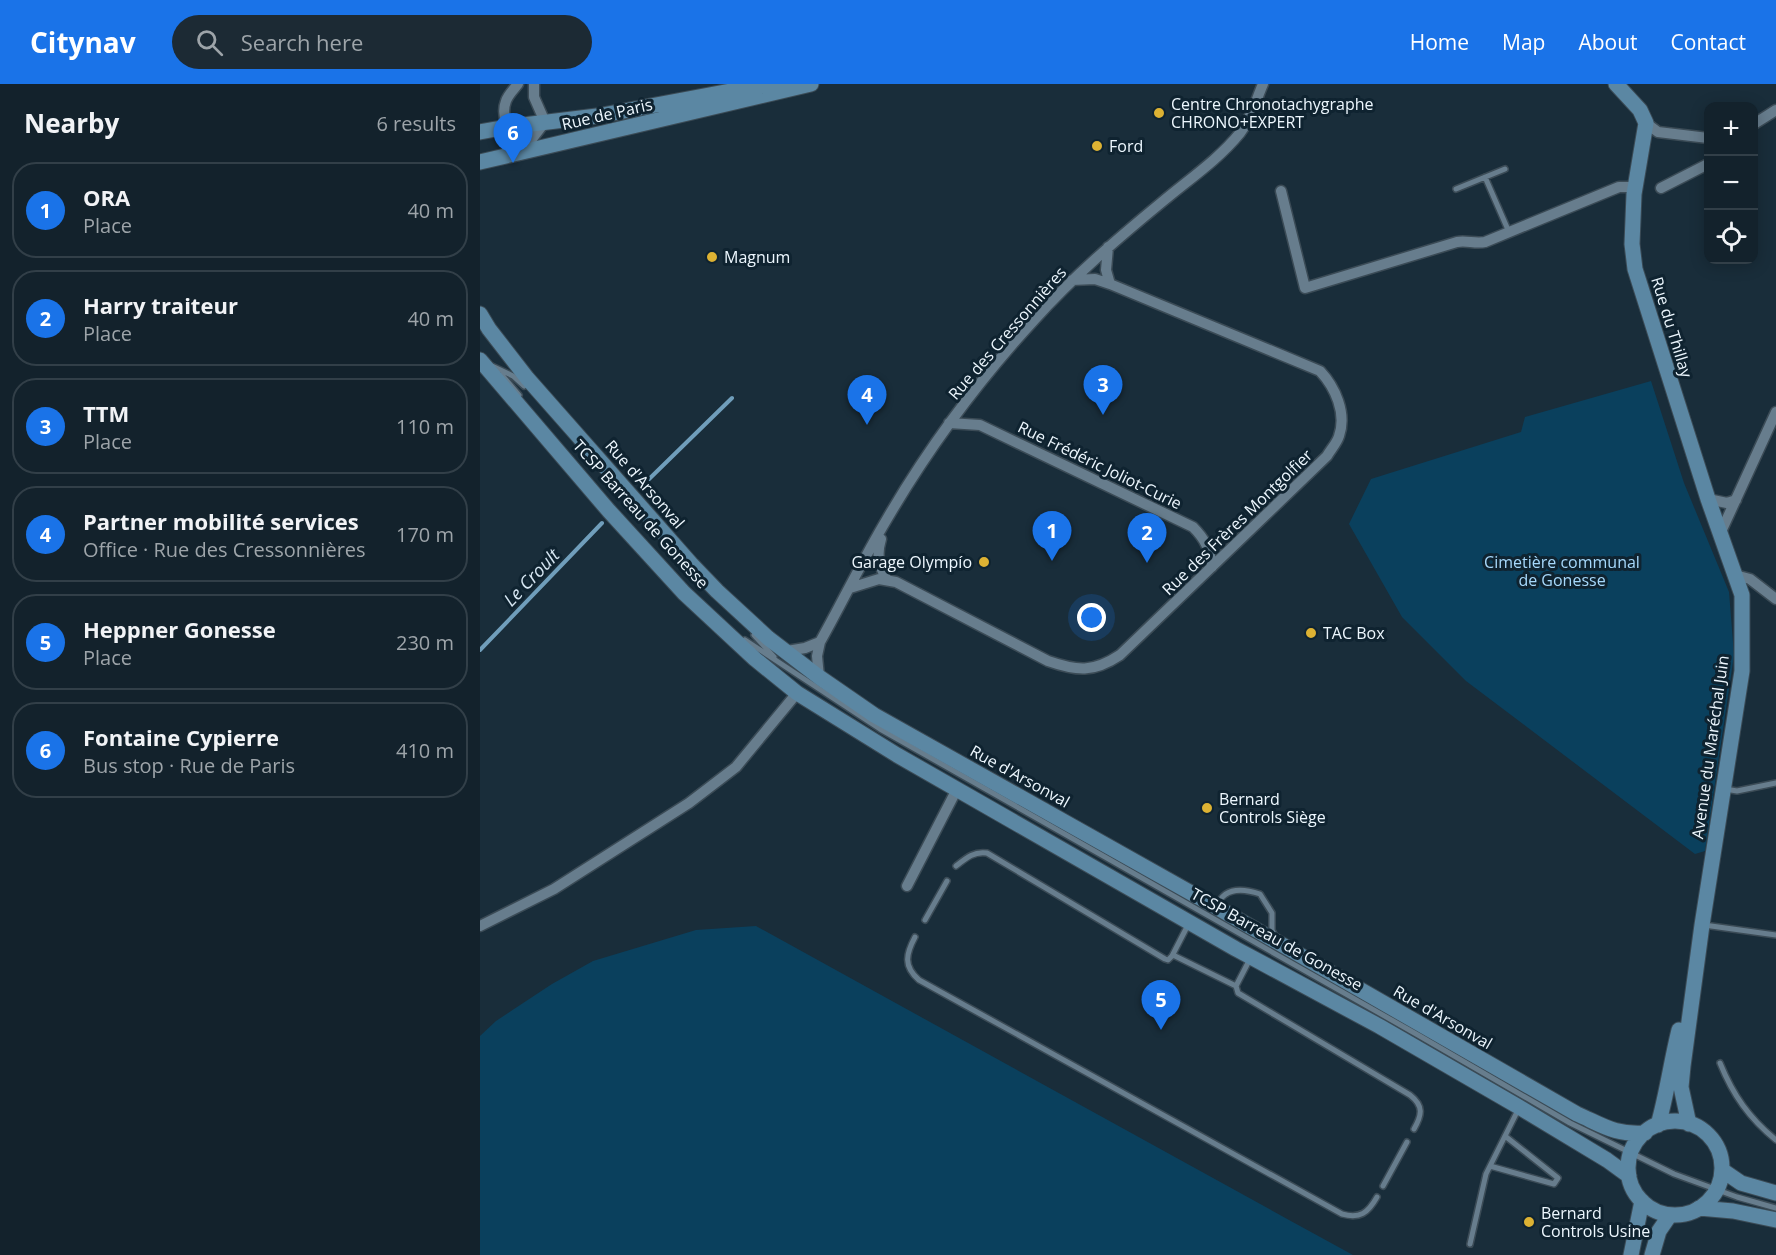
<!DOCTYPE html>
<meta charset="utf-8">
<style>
:root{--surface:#13222c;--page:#1c2a34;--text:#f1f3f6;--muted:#9da4a9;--line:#323f48;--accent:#1a73e8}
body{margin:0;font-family:"Open Sans",sans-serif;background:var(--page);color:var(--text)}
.controls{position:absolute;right:18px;top:18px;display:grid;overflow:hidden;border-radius:12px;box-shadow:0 3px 15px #0003}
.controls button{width:54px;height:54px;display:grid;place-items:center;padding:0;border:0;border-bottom:2px solid var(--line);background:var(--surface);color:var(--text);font:30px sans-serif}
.you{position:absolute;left:612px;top:534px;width:21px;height:21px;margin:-15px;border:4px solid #fff;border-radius:50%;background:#1a73e8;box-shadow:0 0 0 9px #1a73e833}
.badge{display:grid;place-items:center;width:39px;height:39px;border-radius:50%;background:var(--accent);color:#fff;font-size:20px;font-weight:700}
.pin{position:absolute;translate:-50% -50px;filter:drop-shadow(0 2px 3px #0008)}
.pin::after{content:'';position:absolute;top:32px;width:21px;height:18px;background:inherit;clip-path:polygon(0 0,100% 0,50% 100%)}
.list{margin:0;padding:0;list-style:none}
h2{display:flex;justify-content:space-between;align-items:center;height:78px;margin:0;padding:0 24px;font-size:26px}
h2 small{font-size:20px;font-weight:400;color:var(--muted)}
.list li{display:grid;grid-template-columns:39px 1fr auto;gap:18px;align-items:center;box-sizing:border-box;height:96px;margin:0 12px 12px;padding:0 12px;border:2px solid var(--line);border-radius:24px}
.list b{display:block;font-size:22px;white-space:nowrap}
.list p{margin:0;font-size:20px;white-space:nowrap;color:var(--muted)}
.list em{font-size:20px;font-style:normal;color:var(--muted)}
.icon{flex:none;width:33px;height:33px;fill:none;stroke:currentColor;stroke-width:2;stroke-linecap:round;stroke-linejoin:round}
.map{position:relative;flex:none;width:1296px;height:1171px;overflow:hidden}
header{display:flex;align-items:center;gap:36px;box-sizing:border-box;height:84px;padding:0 30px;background:var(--accent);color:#fff}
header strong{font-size:28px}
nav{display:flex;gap:33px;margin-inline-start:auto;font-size:21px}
.search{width:420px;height:54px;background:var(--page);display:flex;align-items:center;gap:15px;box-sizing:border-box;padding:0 21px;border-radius:33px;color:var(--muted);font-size:22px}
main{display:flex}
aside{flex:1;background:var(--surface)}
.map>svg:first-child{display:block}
.green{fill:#0a405d}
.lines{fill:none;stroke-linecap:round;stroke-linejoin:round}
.stream{stroke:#709ebb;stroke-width:4}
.lane-casing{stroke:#3b4b56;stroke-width:8}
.street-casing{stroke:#3b4b56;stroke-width:13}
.secondary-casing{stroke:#3b4b56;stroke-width:17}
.lane{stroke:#677d8d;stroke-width:5}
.street{stroke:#677d8d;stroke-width:10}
.secondary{stroke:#5b87a3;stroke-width:15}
.poi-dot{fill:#ddb233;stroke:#0f2330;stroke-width:2}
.labels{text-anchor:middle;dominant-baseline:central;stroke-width:6;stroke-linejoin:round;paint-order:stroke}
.poi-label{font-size:16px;fill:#edf7fe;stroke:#0f2330;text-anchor:start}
.street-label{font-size:16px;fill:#edf7fe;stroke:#0f2330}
.park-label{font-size:16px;fill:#a6d8fb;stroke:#0f2330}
.water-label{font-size:18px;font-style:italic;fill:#d6e6f2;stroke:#0f2330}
</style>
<header>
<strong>Citynav</strong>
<div class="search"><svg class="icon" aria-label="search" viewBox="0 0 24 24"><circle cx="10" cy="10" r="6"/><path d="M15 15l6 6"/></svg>Search here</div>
<nav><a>Home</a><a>Map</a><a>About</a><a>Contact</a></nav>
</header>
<main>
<aside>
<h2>Nearby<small>6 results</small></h2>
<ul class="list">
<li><span class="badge">1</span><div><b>ORA</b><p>Place</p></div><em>40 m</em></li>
<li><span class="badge">2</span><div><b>Harry traiteur</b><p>Place</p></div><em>40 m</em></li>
<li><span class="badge">3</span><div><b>TTM</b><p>Place</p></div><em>110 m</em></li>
<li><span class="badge">4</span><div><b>Partner mobilité services</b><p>Office · Rue des Cressonnières</p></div><em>170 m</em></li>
<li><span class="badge">5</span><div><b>Heppner Gonesse</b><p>Place</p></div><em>230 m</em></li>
<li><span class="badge">6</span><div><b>Fontaine Cypierre</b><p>Bus stop · Rue de Paris</p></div><em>410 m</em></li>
</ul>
</aside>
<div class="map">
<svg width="1296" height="1171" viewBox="0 0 1296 1171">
<rect width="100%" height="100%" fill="#192d3a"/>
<path class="green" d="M1171,297L1204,399L1249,508L1254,571L1225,767L1215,770L986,597L922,533L869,440L891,395L1041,348L1045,333Z
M276,842L809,1136L873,1171H0V952L16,937L72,900L113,877L216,846Z"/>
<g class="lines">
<path class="stream" d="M165,399L252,314
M0,566L122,439"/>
<defs>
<path id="lane" d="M1005,93L1029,148
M976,105L1025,85
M12,282L33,292L44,302
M22,291L39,311
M274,551L294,573
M265,556L400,645L938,951L1090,1039L1194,1090L1257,1113L1296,1124
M1245,705L1257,707L1296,699
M476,782C486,774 494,767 507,769L685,875L688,876L692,872L709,839
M737,822C744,803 762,804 780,810L792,829V846L795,852
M445,836L467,797
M1224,841L1296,851
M435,853C426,870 423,882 439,896L862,1130C880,1135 888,1129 897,1113
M693,871L756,902
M771,873L756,902L758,909L930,1011C944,1022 942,1031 934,1045
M1240,979C1253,1011 1269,1034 1296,1056
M1010,1082L1074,1100L1078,1094L1025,1052
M903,1102L927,1058
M990,1160L1006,1090L1039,1024"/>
<path id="street" d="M38,0C34,5 28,11 26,17C19,35 33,53 42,68L65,38L54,13V0
M1166,39L1178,48L1228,54
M1274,40L1296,26
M1181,104L1228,80
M801,107L825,204L977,158C986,156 995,160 1005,158L1139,103H1155
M592,196L615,195L630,200
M469,339L500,341L713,443C725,455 730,465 732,483
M1228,415L1247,419L1256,416
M1240,450L1296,328
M401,455C396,472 399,481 407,496
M1255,491L1270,495L1296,515
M370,504L399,495L416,498L568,577C597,587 613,589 640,571L847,372C851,365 857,359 859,352C867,329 855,303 840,287L630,200L626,186L628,163
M307,567L325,564L340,558
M339,593L337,572L340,558C363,517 383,475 407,435C449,363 499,296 555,235C594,192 637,155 682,118C708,96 738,76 760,49C771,35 776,16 783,0
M427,802L477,705
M0,842L74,805L209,719L256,683L317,609"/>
<path id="secondary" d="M1136,0L1160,26L1166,39L1154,110L1152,160L1155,185L1228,415L1262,511V587L1222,841L1203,982L1201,1003L1209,1040
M0,48L27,43L117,32L267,4L292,1
M0,78L331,0
M0,230L9,245L47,294L212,481L237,507L288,554L339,593L394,631L736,823L1097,1030C1124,1042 1135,1051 1165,1049
M0,276L129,427L204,509L275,575L317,609L417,671L756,865L899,942L1039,1023L1127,1076L1149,1092
M1148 1084a47 47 0 1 1 94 0a47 47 0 1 1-94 0Z
M1178,1041C1187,1010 1191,978 1199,946
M1242,1086L1261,1099L1296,1109
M1219,1124L1253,1127L1296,1136
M1151,1171L1162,1117
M1172,1171L1179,1147L1190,1131"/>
</defs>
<use href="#lane" class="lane-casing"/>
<use href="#street" class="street-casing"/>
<use href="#secondary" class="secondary-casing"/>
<use href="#lane" class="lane"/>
<use href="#street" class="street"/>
<use href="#secondary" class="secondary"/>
</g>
<g class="poi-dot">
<circle cx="679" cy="29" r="6"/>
<circle cx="617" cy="62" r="6"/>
<circle cx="232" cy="173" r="6"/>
<circle cx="504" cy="478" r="6"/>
<circle cx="831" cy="549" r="6"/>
<circle cx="727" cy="724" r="6"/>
<circle cx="1049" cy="1138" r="6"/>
</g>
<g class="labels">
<g class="poi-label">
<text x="691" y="20">Centre Chronotachygraphe<tspan x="691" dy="18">CHRONO+EXPERT</tspan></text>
<text x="629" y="62">Ford</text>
<text x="244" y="173">Magnum</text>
<text x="492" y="478" text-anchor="end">Garage Olympío</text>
<text x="843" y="549">TAC Box</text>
<text x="739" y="715">Bernard<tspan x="739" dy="18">Controls Siège</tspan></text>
<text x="1061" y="1129">Bernard<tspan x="1061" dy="18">Controls Usine</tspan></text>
</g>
<g class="street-label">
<text transform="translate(127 30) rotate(-13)">Rue de Paris</text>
<text transform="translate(1192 243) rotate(73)">Rue du Thillay</text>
<text transform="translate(527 249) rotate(-49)">Rue des Cressonnières</text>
<text transform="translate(620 381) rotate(26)">Rue Frédéric Joliot-Curie</text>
<text transform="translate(165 400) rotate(49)">Rue d'Arsonval</text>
<text transform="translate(161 430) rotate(48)">TCSP Barreau de Gonesse</text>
<text transform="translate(757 438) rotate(-44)">Rue des Frères Montgolfier</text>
<text transform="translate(1230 663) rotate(-82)">Avenue du Maréchal Juin</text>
<text transform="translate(540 692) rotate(29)">Rue d'Arsonval</text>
<text transform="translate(797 855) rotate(29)">TCSP Barreau de Gonesse</text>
<text transform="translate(963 933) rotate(30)">Rue d'Arsonval</text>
</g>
<g class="park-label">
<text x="1082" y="478">Cimetière communal<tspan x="1082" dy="18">de Gonesse</tspan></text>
</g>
<g class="water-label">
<text transform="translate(51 493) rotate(-46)">Le Croult</text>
</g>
</g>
</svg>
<div class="controls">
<button>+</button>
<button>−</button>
<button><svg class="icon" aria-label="locate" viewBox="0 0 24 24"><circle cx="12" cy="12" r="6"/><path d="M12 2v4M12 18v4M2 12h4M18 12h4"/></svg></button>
</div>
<div class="you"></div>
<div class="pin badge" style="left:572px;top:477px">1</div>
<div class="pin badge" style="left:667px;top:479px">2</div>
<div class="pin badge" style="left:623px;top:331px">3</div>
<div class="pin badge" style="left:387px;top:341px">4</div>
<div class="pin badge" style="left:681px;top:946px">5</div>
<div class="pin badge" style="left:33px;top:79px">6</div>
</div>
</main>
